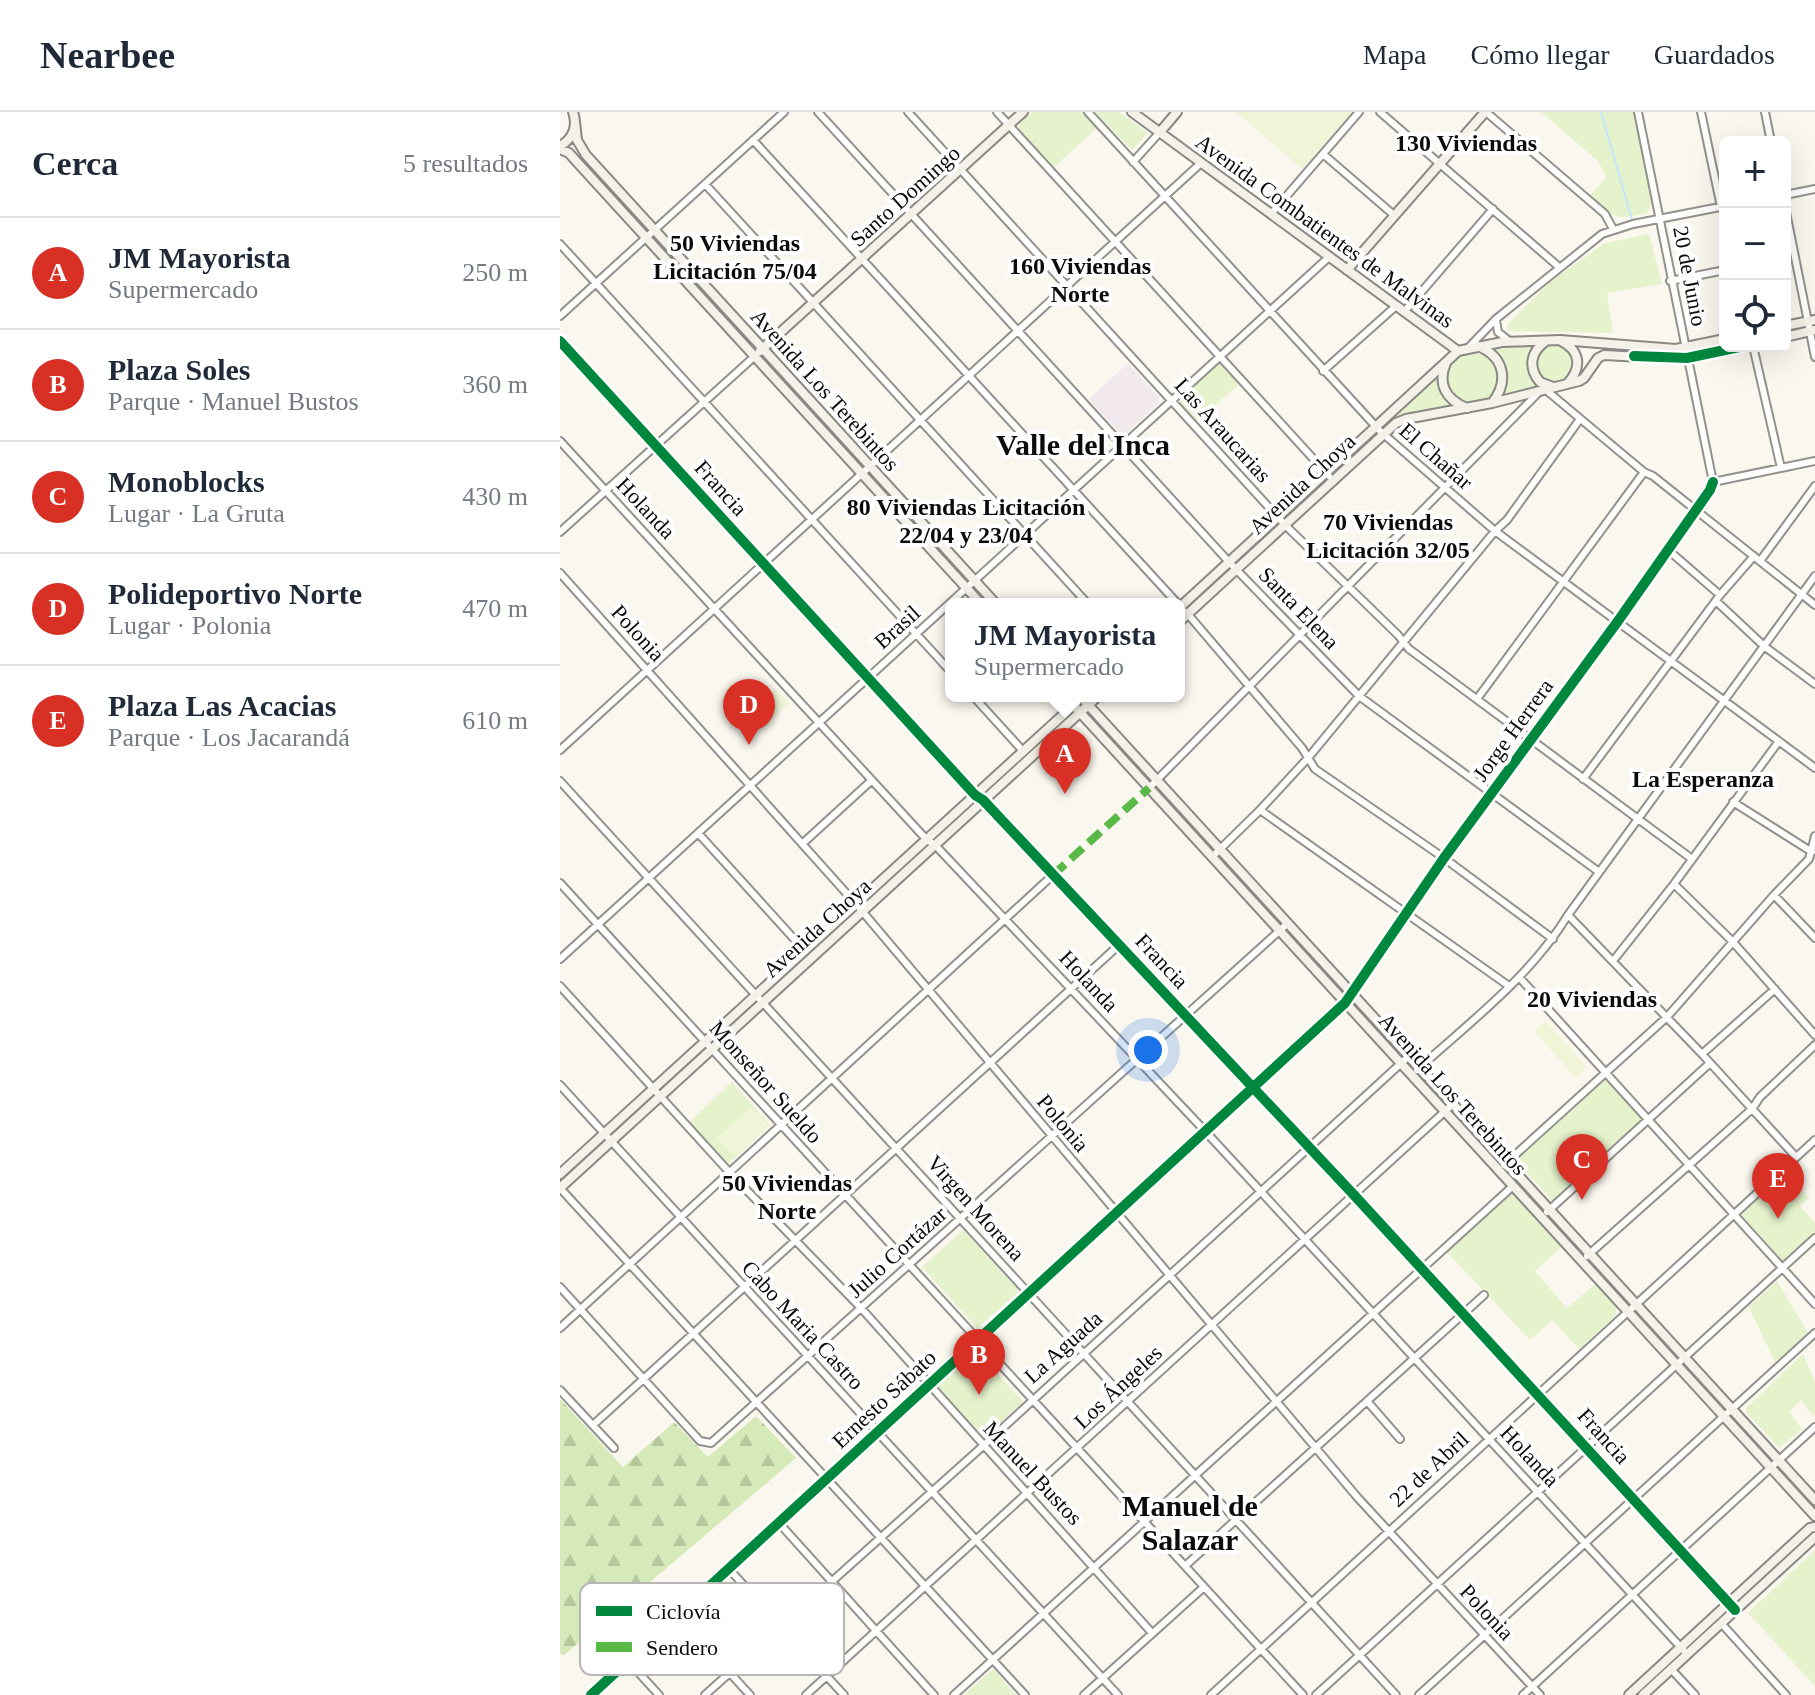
<!DOCTYPE html>
<html lang="es">
<meta charset="utf-8">
<style>
:root{--surface:#fff;--page:#f2f2f3;--text:#1f2937;--muted:#747a83;--line:#e0e1e3;--accent:#d93025}
body{margin:0;font-family:"Times New Roman",serif;background:var(--page);color:var(--text)}
.controls{position:absolute;right:24px;top:24px;display:grid;overflow:hidden;border-radius:12px;box-shadow:0 8px 32px #0002}
.controls button{width:72px;height:72px;display:grid;place-items:center;padding:0;border:0;border-bottom:2px solid var(--line);background:var(--surface);color:var(--text);font:40px sans-serif}
.you{position:absolute;left:588px;top:938px;width:28px;height:28px;margin:-20px;border:6px solid #fff;border-radius:50%;background:#1a73e8;box-shadow:0 0 0 12px #1a73e833}
.badge{display:grid;place-items:center;width:52px;height:52px;border-radius:50%;background:var(--accent);color:#fff;font-size:26px;font-weight:700}
.pin{position:absolute;translate:-50% -66px;filter:drop-shadow(0 2px 4px #0008)}
.pin::after{content:'';position:absolute;top:42px;width:28px;height:24px;background:inherit;clip-path:polygon(0 0,100% 0,50% 100%)}
.popup{position:absolute;left:385px;top:486px;width:240px;height:104px;box-sizing:border-box;display:grid;place-content:center;border-radius:12px;background:var(--surface);filter:drop-shadow(0 2px 6px #0005);font-size:26px;white-space:nowrap;color:var(--muted)}
.popup b{font-size:30px;color:var(--text)}
.popup::after{content:'';position:absolute;left:50%;top:100%;margin-left:-16px;border:16px solid transparent;border-top-color:var(--surface)}
.list{margin:0;padding:0;list-style:none}
h2{display:flex;justify-content:space-between;align-items:center;height:104px;margin:0;padding:0 32px;font-size:34px}
h2 small{font-size:26px;font-weight:400;color:var(--muted)}
.list li{display:grid;grid-template-columns:52px 1fr auto;gap:24px;align-items:center;box-sizing:border-box;height:112px;padding:0 32px;border-top:2px solid var(--line)}
.list b{display:block;font-size:30px;white-space:nowrap}
.list p{margin:0;font-size:26px;white-space:nowrap;color:var(--muted)}
.list em{font-size:26px;font-style:normal;color:var(--muted)}
.icon{flex:none;width:44px;height:44px;fill:none;stroke:currentColor;stroke-width:2;stroke-linecap:round;stroke-linejoin:round}
.map{position:relative;flex:none;width:1255px;height:1583px;overflow:hidden}
header{display:flex;align-items:center;gap:48px;box-sizing:border-box;height:112px;padding:0 40px;background:var(--surface);border-bottom:2px solid var(--line)}
header strong{font-size:38px}
nav{display:flex;gap:44px;margin-inline-start:auto;font-size:28px}
main{display:flex}
aside{flex:1;background:var(--surface)}
.map>svg:first-child{display:block}
.industrial{fill:#f1e9ed}
.grass{fill:#e5f2cb}
.forest{fill:url(#forest-firs)}
.pitch{fill:#eff5d6}
.lines{fill:none;stroke-linecap:round;stroke-linejoin:round}
.stream{stroke:#c1e9f8;stroke-width:2}
.street-casing{stroke:#93918d;stroke-width:10}
.secondary-casing{stroke:#898884;stroke-width:12}
.street{stroke:#fefefc;stroke-width:6}
.secondary{stroke:#f4f2e8;stroke-width:8}
.quiet{stroke:#58b947;stroke-width:8;stroke-dasharray:16 8;stroke-linecap:butt}
.cycleway-casing{stroke:#fff;stroke-width:15}
.cycleway{stroke:#00873e;stroke-width:10}
.labels{text-anchor:middle;dominant-baseline:central;stroke-width:8;stroke-linejoin:round;paint-order:stroke}
.street-label{font-size:22px;fill:#0b0b0b;stroke:#fff}
.neighbourhood-label{font-size:24px;font-weight:bold;fill:#0b0b0b;stroke:#fff}
.district-label{font-size:30px;font-weight:bold;fill:#0b0b0b;stroke:#fff}
.key{fill:#fff;stroke:#b6b6b6;stroke-width:2}
.key-label{font-size:22px;fill:#0b0b0b}
</style>
<header>
<strong>Nearbee</strong>
<nav><a>Mapa</a><a>Cómo llegar</a><a>Guardados</a></nav>
</header>
<main>
<aside>
<h2>Cerca<small>5 resultados</small></h2>
<ul class="list">
<li><span class="badge">A</span><div><b>JM Mayorista</b><p>Supermercado</p></div><em>250 m</em></li>
<li><span class="badge">B</span><div><b>Plaza Soles</b><p>Parque · Manuel Bustos</p></div><em>360 m</em></li>
<li><span class="badge">C</span><div><b>Monoblocks</b><p>Lugar · La Gruta</p></div><em>430 m</em></li>
<li><span class="badge">D</span><div><b>Polideportivo Norte</b><p>Lugar · Polonia</p></div><em>470 m</em></li>
<li><span class="badge">E</span><div><b>Plaza Las Acacias</b><p>Parque · Los Jacarandá</p></div><em>610 m</em></li>
</ul>
</aside>
<div class="map">
<svg width="1255" height="1583" viewBox="0 0 1255 1583">
<defs>
<pattern id="forest-firs" width="22" height="20" patternUnits="userSpaceOnUse" patternTransform="scale(2)"><rect width="22" height="20" fill="#d6eab9"/><path d="M5 1l3.5 6h-7zM16 11l3.5 6h-7z" fill="#b6c79e"/></pattern>
</defs>
<rect width="100%" height="100%" fill="#faf7ee"/>
<path class="industrial" d="M568,251L599,286V291L565,322H561L529,287Z"/>
<path class="grass" d="M472,0H522L537,16L493,56L459,19L460,10Z
M536,0H559L588,21L572,38Z
M981,0H1074L1092,90L1087,101C1053,109 1056,106 1029,85L1046,65L1038,49Z
M1089,122L1102,172L1047,181L1053,221L948,219L947,213L991,169L1045,131Z
M976 252a19 19 0 1 1 38 0a19 19 0 1 1-38 0Z
M972,234C968,252 967,261 979,276L944,285L947,258L936,237Z
M887 265a26 26 0 1 1 52 0a26 26 0 1 1-52 0Z
M659,251L680,271L636,310L620,293V285Z
M876,265L882,283L891,295L842,303L828,312Z
M1046,966L1083,1006L993,1089L956,1049Z
M172,970L210,1013L168,1052L128,1011Z
M1227,1062L1249,1086L1240,1094L1255,1111V1121L1222,1149L1183,1105L1184,1100Z
M953,1083L1002,1134L975,1159L1007,1196L1036,1172L1057,1195L1055,1204L1019,1237L992,1208L970,1228L887,1140L948,1084Z
M403,1118L458,1178V1181L417,1216L362,1155Z
M1217,1169L1248,1221L1215,1250L1189,1195Z
M417,1239L463,1290L421,1328L375,1276L413,1240Z
M1243,1242L1255,1270V1302L1253,1304L1241,1288L1229,1300L1242,1317L1219,1336L1186,1300V1296Z
M1255,1438V1574L1188,1501Z
M433,1557L456,1583H404Z"/>
<path class="forest" d="M0,1287L63,1355L114,1310L148,1345L196,1304L236,1346L3,1544L0,1541Z"/>
<path class="pitch" d="M676,0H792L742,57Z
M215,577L229,591L205,615L191,600Z
M986,909L1027,955L1015,965L974,919Z
M191,995L208,1013L175,1044L157,1026Z"/>
<g class="lines">
<path class="stream" d="M1041,0L1073,111"/>
<defs>
<path id="street" d="M258,0L669,450L799,584L1039,760
M348,0L725,413L838,523L849,537L1132,747
M437,0L769,364
M528,0L820,319L935,419L1255,656
M820,0L999,155
M926,0L1045,102L1053,117
M1078,0L1153,370
M1141,0L1161,95
M1205,0L1211,30
M193,28L618,492
M763,42L835,104
M573,50L600,20
M145,72L528,492
M1225,83L1255,77
M1225,95L1255,245
M711,102L799,0
M0,132L391,560
M1110,169L1165,158
M844,200L933,97
M0,204L224,0
M936,208L938,220L948,228
M0,229L415,683L423,688L794,1083L1175,1498
M910,234L936,207L1042,122L1073,112L1165,94
M1193,234L1221,356
M763,259L836,194
M986,278L1084,360L1093,364L1255,493
M0,329L366,727L375,733L645,1019L1127,1542
M1153,370L1255,349
M0,420L195,244
M1107,437L1160,483
M1200,449L1255,374
M0,461L296,792L798,1386L980,1583
M1156,489L1204,534L1255,572
M626,500L742,636L755,657L884,746L993,827
M413,584L463,639
M917,587L1084,360
M0,638L641,51
M1023,667L1160,483L1194,444
M0,669L836,1583
M589,676L978,281
M1173,690L1252,740
M700,698L949,874
M138,721L245,839
M242,732L312,668
M652,745L700,698L748,646L935,419L947,408L1020,307
M0,771L743,1583
M1114,772L1172,829L1255,923
M1214,783L1255,826
M1008,803L1142,942L1236,1045
M0,847L769,145
M1053,849L1114,772L1219,629
M959,865L1255,1192
M0,874L170,1061L301,1196L592,1521
M1142,942L1215,877
M857,958C910,910 970,865 1008,803L1255,464
M0,973L558,1583
M944,1053L1107,905L1214,783L1249,747L1255,724
M0,1076L465,1583
M987,1100L1150,951
M1027,1144L1192,997L1200,985L1255,933
M0,1175L140,1329L151,1331L728,811
M0,1216L493,763
M0,1278L54,1336
M807,1289L840,1327
M33,1313L559,833
M219,1411L374,1583
M625,1454L924,1183
M168,1456L284,1583
M118,1504L190,1583
M1161,1511L1226,1583
M68,1549L99,1583
M1111,1557L1135,1583
M31,1583L785,891L884,746L1058,509L1150,378L1153,370
M145,1583L423,1334L849,944
M246,1583L893,992
M394,1583L953,1074
M524,1583L644,1475
M651,1583L1255,1028
M756,1583L1255,1126
M859,1583L1255,1221
M963,1583L1255,1315"/>
<path id="secondary" d="M572,0L898,239
M15,10L17,28L26,43L436,492
M600,20L617,0
M0,34C13,27 18,14 13,0
M0,37L9,41L17,50L421,492
M787,158L925,0
M1225,214L1255,208
M1225,225L1255,218
M986,229C970,240 968,256 980,270L993,275
M1001,229C1021,239 1022,256 1007,272
M918,234C945,245 949,270 932,291
M200,239L463,0
M886,251C877,272 886,288 907,296
M619,496L898,239L942,230L1000,228L1116,237L1165,227
M619,510L836,311L846,307L932,291L1019,269L1024,266L1038,246L1044,243L1118,247L1184,234
M505,584L1255,1404
M520,584L1255,1388
M0,1062L516,591
M0,1076L538,584
M1069,1583L1250,1416L1255,1415
M1083,1583L1255,1425"/>
</defs>
<use href="#street" class="street-casing"/>
<use href="#secondary" class="secondary-casing"/>
<use href="#street" class="street"/>
<use href="#secondary" class="secondary"/>
<path class="quiet" d="M493,763L589,676"/>
<defs>
<path id="cycleway" d="M0,229L415,683L423,688L794,1083L1175,1498
M1074,244L1127,246L1184,234
M31,1583L785,891L884,746L1058,509L1150,378L1153,370"/>
</defs>
<use href="#cycleway" class="cycleway-casing"/>
<use href="#cycleway" class="cycleway"/>
</g>
<g class="labels">
<g class="street-label">
<text transform="translate(345 84) rotate(-42)">Santo Domingo</text>
<text transform="translate(765 119) rotate(36)">Avenida Combatientes de Malvinas</text>
<text transform="translate(1130 164) rotate(79)">20 de Junio</text>
<text transform="translate(265 278) rotate(48)">Avenida Los Terebintos</text>
<text transform="translate(663 318) rotate(48)">Las Araucarias</text>
<text transform="translate(876 344) rotate(41)">El Chañar</text>
<text transform="translate(742 372) rotate(-43)">Avenida Choya</text>
<text transform="translate(161 376) rotate(48)">Francia</text>
<text transform="translate(86 396) rotate(47)">Holanda</text>
<text transform="translate(739 496) rotate(46)">Santa Elena</text>
<text transform="translate(337 515) rotate(-42)">Brasil</text>
<text transform="translate(78 521) rotate(48)">Polonia</text>
<text transform="translate(953 618) rotate(-54)">Jorge Herrera</text>
<text transform="translate(257 816) rotate(-42)">Avenida Choya</text>
<text transform="translate(602 849) rotate(47)">Francia</text>
<text transform="translate(529 869) rotate(47)">Holanda</text>
<text transform="translate(206 970) rotate(48)">Monseñor Sueldo</text>
<text transform="translate(893 982) rotate(48)">Avenida Los Terebintos</text>
<text transform="translate(503 1011) rotate(50)">Polonia</text>
<text transform="translate(416 1096) rotate(48)">Virgen Morena</text>
<text transform="translate(337 1140) rotate(-42)">Julio Cortázar</text>
<text transform="translate(243 1213) rotate(47)">Cabo Maria Castro</text>
<text transform="translate(503 1235) rotate(-42)">La Aguada</text>
<text transform="translate(558 1275) rotate(-43)">Los Ángeles</text>
<text transform="translate(324 1287) rotate(-43)">Ernesto Sábato</text>
<text transform="translate(1044 1324) rotate(48)">Francia</text>
<text transform="translate(970 1344) rotate(47)">Holanda</text>
<text transform="translate(869 1357) rotate(-43)">22 de Abril</text>
<text transform="translate(473 1361) rotate(47)">Manuel Bustos</text>
<text transform="translate(927 1500) rotate(47)">Polonia</text>
</g>
<g class="neighbourhood-label">
<text x="906" y="31">130 Viviendas</text>
<text x="175" y="131">50 Viviendas<tspan x="175" dy="28">Licitación 75/04</tspan></text>
<text x="520" y="154">160 Viviendas<tspan x="520" dy="28">Norte</tspan></text>
<text x="406" y="395">80 Viviendas Licitación<tspan x="406" dy="28">22/04 y 23/04</tspan></text>
<text x="828" y="410">70 Viviendas<tspan x="828" dy="28">Licitación 32/05</tspan></text>
<text x="1143" y="667">La Esperanza</text>
<text x="1032" y="887">20 Viviendas</text>
<text x="227" y="1071">50 Viviendas<tspan x="227" dy="28">Norte</tspan></text>
</g>
<g class="district-label">
<text x="523" y="332">Valle del Inca</text>
<text x="630" y="1393">Manuel de<tspan x="630" dy="34">Salazar</tspan></text>
</g>
</g>
<rect x="20" y="1471" width="264" height="92" rx="12" class="key"/>
<rect x="36" y="1494" width="36" height="10" fill="#00873e"/>
<rect x="36" y="1530" width="36" height="10" fill="#58b947"/>
<g class="key-label">
<text x="86" y="1507">Ciclovía</text>
<text x="86" y="1543">Sendero</text>
</g>
</svg>
<div class="controls">
<button>+</button>
<button>−</button>
<button><svg class="icon" aria-label="locate" viewBox="0 0 24 24"><circle cx="12" cy="12" r="6"/><path d="M12 2v4M12 18v4M2 12h4M18 12h4"/></svg></button>
</div>
<div class="you"></div>
<div class="pin badge" style="left:505px;top:682px">A</div>
<div class="popup"><b>JM Mayorista</b>Supermercado</div>
<div class="pin badge" style="left:419px;top:1283px">B</div>
<div class="pin badge" style="left:1022px;top:1088px">C</div>
<div class="pin badge" style="left:189px;top:633px">D</div>
<div class="pin badge" style="left:1218px;top:1107px">E</div>
</div>
</main>
